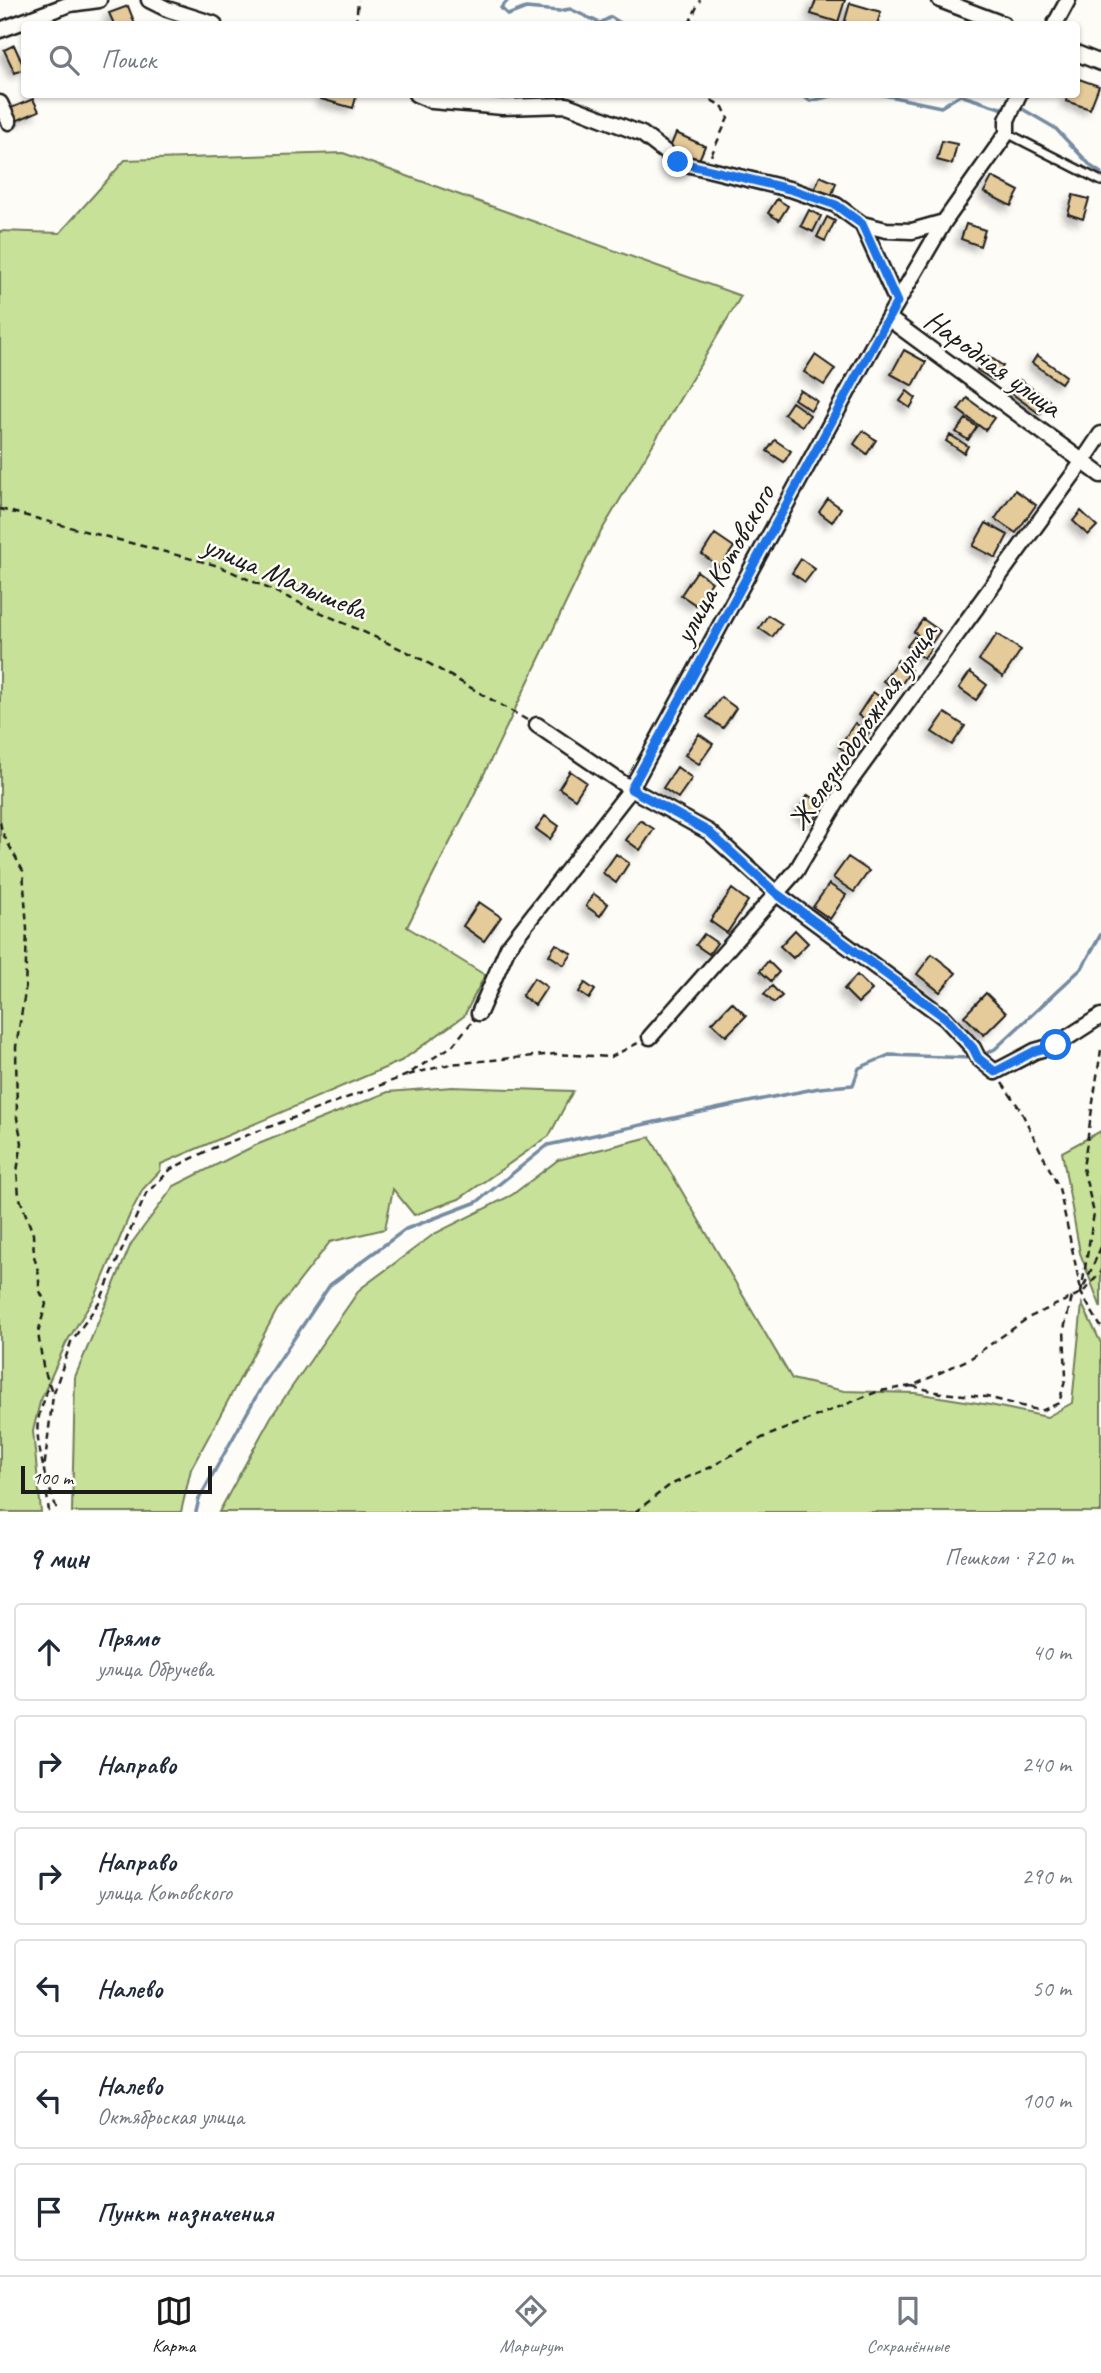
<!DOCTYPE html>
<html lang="ru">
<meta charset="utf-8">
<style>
:root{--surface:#fff;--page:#f6f6f7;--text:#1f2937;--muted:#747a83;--line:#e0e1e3;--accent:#1c1c1c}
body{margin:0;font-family:Caveat,sans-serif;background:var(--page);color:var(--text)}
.scale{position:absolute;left:21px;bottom:18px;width:191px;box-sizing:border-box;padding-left:7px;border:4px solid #1c1c1c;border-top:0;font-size:19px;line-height:24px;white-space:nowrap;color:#1c1c1c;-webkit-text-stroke:5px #fdfcf7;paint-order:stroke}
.stop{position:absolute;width:21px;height:21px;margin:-16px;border:5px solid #1a73e8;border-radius:50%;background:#fff}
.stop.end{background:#1a73e8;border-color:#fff;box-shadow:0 2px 7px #0008}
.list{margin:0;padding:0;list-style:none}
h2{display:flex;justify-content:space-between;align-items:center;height:91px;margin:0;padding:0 28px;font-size:30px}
h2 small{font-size:23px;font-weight:400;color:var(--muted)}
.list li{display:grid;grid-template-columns:46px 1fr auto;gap:21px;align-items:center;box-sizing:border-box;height:98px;margin:0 14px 14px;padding:0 14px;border:2px solid var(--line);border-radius:7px}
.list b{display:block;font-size:26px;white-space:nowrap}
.list p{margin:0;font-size:23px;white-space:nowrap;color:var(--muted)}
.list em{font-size:23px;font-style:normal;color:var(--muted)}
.icon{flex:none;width:38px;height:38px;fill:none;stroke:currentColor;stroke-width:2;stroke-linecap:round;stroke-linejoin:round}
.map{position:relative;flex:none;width:1101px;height:1512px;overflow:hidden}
.search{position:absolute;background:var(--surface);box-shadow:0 2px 5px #0004;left:21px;right:21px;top:21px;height:77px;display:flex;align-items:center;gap:18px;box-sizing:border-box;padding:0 24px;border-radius:7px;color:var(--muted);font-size:26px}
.sheet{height:763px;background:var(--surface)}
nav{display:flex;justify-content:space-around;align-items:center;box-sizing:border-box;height:98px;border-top:2px solid var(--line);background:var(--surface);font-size:19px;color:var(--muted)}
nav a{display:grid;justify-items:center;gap:4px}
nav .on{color:var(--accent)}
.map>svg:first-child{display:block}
.green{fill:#c7e198;stroke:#727e5a;stroke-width:2}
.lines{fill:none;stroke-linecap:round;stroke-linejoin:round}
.stream{stroke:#758ba1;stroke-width:3.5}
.building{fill:#e5ca9a;stroke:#1c1c1c;stroke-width:2;filter:url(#shadow)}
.service-casing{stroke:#1c1c1c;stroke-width:12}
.minor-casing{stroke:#1c1c1c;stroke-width:19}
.path{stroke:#1c1c1c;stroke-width:2.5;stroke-dasharray:7 5;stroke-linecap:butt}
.service{stroke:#fdfcf7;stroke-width:7}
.minor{stroke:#fdfcf7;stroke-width:14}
.route{stroke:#1a73e8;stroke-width:9}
.labels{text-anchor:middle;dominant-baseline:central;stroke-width:5;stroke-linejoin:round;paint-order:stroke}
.street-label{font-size:30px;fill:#1c1c1c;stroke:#fdfcf7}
</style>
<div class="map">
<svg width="1101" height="1512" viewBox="0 0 1101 1512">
<defs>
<filter id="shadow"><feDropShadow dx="-5" dy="5" stdDeviation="3.5" flood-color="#0004"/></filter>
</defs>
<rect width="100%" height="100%" fill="#fdfcf7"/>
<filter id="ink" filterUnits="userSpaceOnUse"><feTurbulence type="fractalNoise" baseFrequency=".0143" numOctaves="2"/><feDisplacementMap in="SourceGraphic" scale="14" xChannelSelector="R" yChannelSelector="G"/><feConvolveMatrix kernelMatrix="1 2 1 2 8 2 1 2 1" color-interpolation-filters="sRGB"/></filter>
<g filter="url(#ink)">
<path class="green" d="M343,153L741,296L596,540L473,797L407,927L485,975L464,1016L401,1061L161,1164L160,1171L143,1189L130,1214L96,1295L66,1343L40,1402L33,1431L41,1512H0V231L60,233L125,160Z
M452,1087L573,1091L549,1136L459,1199L414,1215L393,1189L385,1229L330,1242L277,1310L191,1469L181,1512H72L75,1377L131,1244L174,1186L256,1145L388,1092Z
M1101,1131V1308L1080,1253L1062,1152Z
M650,1137L792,1379L844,1391L915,1393L990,1405L1047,1417L1072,1403L1082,1304L1101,1343V1512H219L271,1417L360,1289L434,1234L512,1195L558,1160Z"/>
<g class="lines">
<path class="stream" d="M508,0L501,8L508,15L526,8L559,11L570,9L600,23L611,17L622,24
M800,94L810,101L840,94
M879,94L941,107L960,95L1000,108L1008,106
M1019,107L1055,128L1092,167L1101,173
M983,1055L995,1049L1082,968L1101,934
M196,1512L199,1499L262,1386L330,1285L406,1229L477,1202L548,1145L753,1101L819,1088L853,1085L859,1068L889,1055L972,1058"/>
</g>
<path class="building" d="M816,0H845L838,22L811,14Z
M850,3L881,12L877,24H844Z
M128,6L135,24H114L109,13Z
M14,45L24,67V69L15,73L4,50Z
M1076,78L1099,86L1090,109L1066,101L1068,94H1076Z
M322,94H357L353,108L321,99Z
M33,99L39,111L16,121L11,108Z
M676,133L705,146L698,162L669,150Z
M942,141L957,144L952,164L937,160Z
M820,176L836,183L830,200L813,193Z
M992,177L1019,191L1011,206L984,192Z
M1073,195L1089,199L1083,219L1068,214Z
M777,199L788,206L779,220L768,213Z
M809,210L821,216L813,232L801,226Z
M827,217L835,221L825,241L817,237Z
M966,224L985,230L980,246L961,239Z
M904,350L926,362L913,386L891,374Z
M815,355L835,369L824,385L804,372Z
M987,355L1003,366L993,380L977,370Z
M1037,355L1066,376L1061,383L1032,363Z
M1020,380L1049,400L1040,414L1011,393Z
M800,390L817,401L811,410L794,399Z
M907,391L916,398L910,408L900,401Z
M967,398L994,418L985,430L958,410Z
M792,402L810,415L802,426L784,414Z
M966,419L977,427L968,440L956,432Z
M863,431L876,440L867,454L854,444Z
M950,435L968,446L964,453L946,441Z
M775,440L791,451L784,462L767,451Z
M1015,490L1036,505L1016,533L995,519Z
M828,499L841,508L832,522L819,512Z
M1081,511L1097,526L1088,535L1073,521Z
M986,523L1008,535L996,558L973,546Z
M715,534L734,547L720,567L702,554Z
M801,559L815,569L805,582L792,573Z
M697,571L712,582L696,605L681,595Z
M768,615L782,624L772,637L759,628Z
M923,619L940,631L931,644L914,632Z
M997,634L1021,650L1003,677L979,660Z
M914,637L931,648L924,658L907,646Z
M898,660L911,670L897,691L883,681Z
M970,672L987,685L976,700L959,688Z
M873,692L887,702L871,725L858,715Z
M721,697L736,708L723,728L707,717Z
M945,713L965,726L952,745L932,732Z
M855,723L869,733L852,756L839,747Z
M699,734L713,744L699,764L685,755Z
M677,767L692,778L678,798L663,788Z
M570,771L586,782L575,799L559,788Z
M808,795L823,806L812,822L797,812Z
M545,816L559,826L550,839L536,829Z
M640,820L654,829L640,850L626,840Z
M616,854L629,863L616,883L603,873Z
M848,857L869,871L854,892L833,878Z
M829,884L846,895L830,919L813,907Z
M732,889L748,901L727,933L710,921Z
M594,894L608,904L600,916L586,906Z
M479,902L501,917L484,941L463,926Z
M795,930L808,943L793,958L780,946Z
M704,934L717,943L709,954L696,945Z
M556,944L572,954L564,965L549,955Z
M932,954L956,973L940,992L917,974Z
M768,961L779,972L771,981L760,971Z
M857,975L872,990L858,1003L844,989Z
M534,978L547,987L535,1005L522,996Z
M585,983L595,990L589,999L579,992Z
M772,986L782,996L774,1003L764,994Z
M986,993L1006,1013L984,1035L964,1016Z
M732,1002L746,1016L726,1036L712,1023Z"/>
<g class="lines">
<defs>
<path id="service" d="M1007,133L1101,181"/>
<path id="minor" d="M149,0L167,9L214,24
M940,0L1003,24
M1055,24L1068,0
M0,30L70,4L99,0
M1076,53L1101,63
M416,94L432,101L503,107L567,105L642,134L678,162L793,190L836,205L862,224L886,230L912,231L944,222
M0,103L9,122
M862,224L897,302
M888,318L1101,475
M537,725L631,789L709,832L777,894L945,1018L973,1048L978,1058L995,1072L1035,1051L1056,1045L1101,1016
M479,1013L508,947L631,789L888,318L944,222L1007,133V120L1019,94
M650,1037L796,871L846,787L1083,461L1101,434"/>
</defs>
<use href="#service" class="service-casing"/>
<use href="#minor" class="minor-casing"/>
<path class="path" d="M356,24L358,0
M689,24L700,0
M701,94L723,107L728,118L710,158
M0,509L219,566L414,655L527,720
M0,822L2,832L23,871L27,929L25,992L16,1047L17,1118L22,1143L17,1171L19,1196L33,1234L34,1256L39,1275V1289L46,1304L38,1333L43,1366L53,1395
M408,1075L450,1064L555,1054L611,1057L638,1043
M1002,1083L1020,1109L1059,1188L1081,1290
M1101,1247L1081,1293L1101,1327
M1084,1291L1101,1272
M1081,1293L1094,1213L1083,1168L1101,1050
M912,1386L941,1393L987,1397L1041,1411L1059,1403L1066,1377L1064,1329L1072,1297
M43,1466C40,1452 36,1435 38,1421C40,1408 47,1397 48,1383
M46,1479L58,1512
M49,1512L44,1470L53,1395L71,1342L100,1301L146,1194L171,1169L213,1148L405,1076L452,1046L471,1023
M635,1512L670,1485L709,1468L762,1438L879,1391L912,1386L971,1358L1028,1318L1081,1293"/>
<use href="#service" class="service"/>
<use href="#minor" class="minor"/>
</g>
</g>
<g class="lines" filter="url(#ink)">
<path class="route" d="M678,162L793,190L836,205L862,224L897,302L631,789L709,832L777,894L946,1018L973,1048L978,1058L995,1072L1035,1051L1056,1045"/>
</g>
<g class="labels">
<g class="street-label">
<text transform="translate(993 363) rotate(36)">Народная улица</text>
<text transform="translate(724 564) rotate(-61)">улица Котовского</text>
<text transform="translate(285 577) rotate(23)">улица Малышева</text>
<text transform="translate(862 727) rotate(-56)">Железнодорожная улица</text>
</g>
</g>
</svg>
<div class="scale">100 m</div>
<div class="stop" style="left:1056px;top:1045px"></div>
<div class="stop end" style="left:678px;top:162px"></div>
<div class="search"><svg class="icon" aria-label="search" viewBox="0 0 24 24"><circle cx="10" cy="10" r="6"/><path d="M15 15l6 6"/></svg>Поиск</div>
</div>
<section class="sheet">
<h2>9 мин<small>Пешком · 720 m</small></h2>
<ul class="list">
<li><svg class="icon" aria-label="ahead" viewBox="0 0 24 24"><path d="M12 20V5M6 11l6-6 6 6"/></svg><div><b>Прямо</b><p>улица Обручева</p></div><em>40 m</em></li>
<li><svg class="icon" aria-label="right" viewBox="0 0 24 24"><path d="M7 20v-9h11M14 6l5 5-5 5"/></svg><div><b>Направо</b></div><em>240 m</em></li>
<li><svg class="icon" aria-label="right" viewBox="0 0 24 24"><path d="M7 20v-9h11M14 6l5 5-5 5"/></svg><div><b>Направо</b><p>улица Котовского</p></div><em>290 m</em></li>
<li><svg class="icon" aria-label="left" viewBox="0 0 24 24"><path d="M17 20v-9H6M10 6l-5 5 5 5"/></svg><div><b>Налево</b></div><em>50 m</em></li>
<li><svg class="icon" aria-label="left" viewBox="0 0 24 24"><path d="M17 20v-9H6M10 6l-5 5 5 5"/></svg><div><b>Налево</b><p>Октябрьская улица</p></div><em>100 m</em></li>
<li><svg class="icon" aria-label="arrive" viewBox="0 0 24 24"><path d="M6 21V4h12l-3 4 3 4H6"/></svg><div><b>Пункт назначения</b></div></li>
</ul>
</section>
<nav>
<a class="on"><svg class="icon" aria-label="map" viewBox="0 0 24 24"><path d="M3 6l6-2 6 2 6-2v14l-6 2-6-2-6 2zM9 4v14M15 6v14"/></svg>Карта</a>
<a><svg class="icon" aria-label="directions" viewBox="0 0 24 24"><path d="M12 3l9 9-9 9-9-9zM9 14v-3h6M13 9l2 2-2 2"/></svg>Маршрут</a>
<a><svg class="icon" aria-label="saved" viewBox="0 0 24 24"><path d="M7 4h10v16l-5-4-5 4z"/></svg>Сохранённые</a>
</nav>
